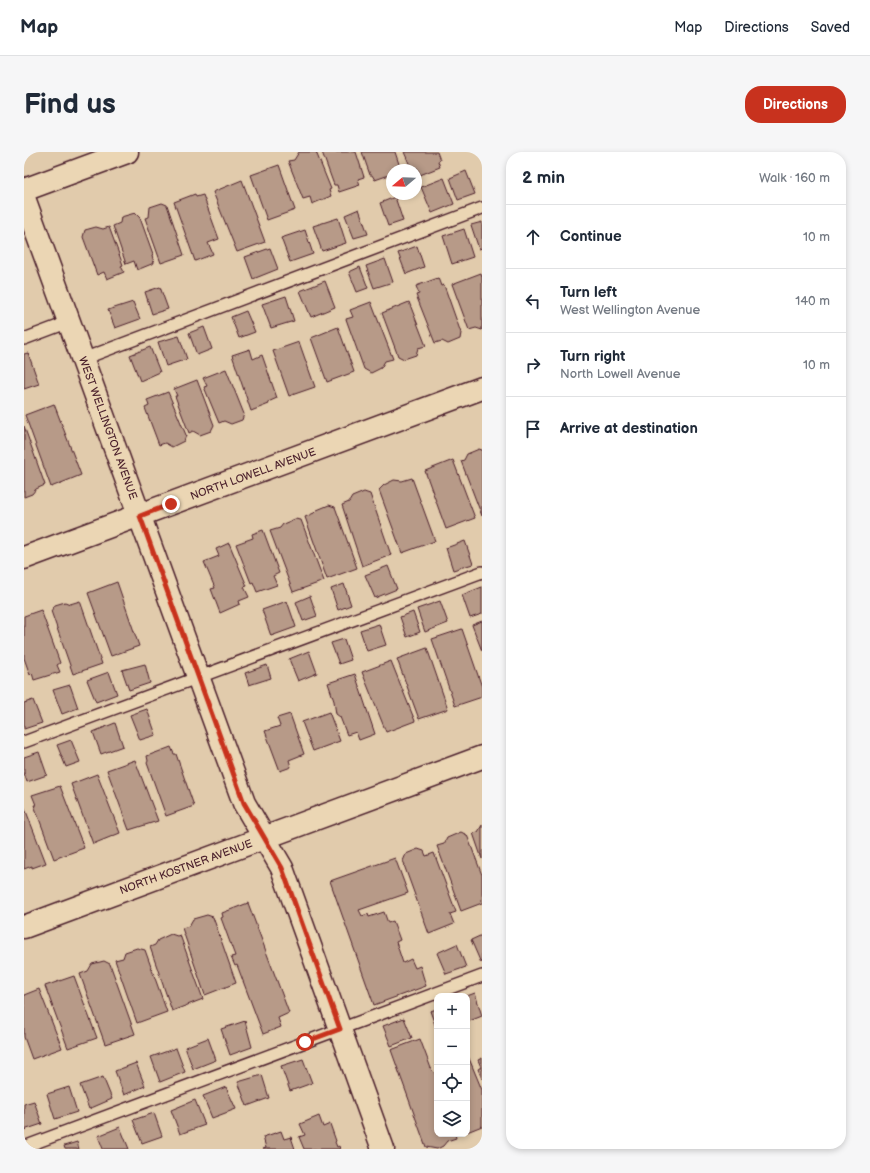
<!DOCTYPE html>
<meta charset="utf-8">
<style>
:root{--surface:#fff;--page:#f6f6f7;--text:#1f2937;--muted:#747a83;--line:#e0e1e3;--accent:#c8321e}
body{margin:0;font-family:"Balsamiq Sans",sans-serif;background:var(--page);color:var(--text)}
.controls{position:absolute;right:12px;bottom:12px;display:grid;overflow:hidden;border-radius:8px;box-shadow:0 2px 6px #0003}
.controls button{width:36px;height:36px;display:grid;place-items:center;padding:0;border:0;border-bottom:1px solid var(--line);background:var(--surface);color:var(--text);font:20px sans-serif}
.compass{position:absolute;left:362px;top:12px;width:36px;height:36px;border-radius:50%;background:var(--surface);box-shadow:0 2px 6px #0003;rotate:251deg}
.stop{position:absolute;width:12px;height:12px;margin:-9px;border:3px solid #c8321e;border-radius:50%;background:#fff}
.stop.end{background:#c8321e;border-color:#fff;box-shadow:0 1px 4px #0008}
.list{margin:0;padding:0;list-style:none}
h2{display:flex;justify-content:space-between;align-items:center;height:52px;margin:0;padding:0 16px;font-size:17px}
h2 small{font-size:13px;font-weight:400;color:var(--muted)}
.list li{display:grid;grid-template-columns:26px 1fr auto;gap:12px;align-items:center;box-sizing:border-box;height:64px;padding:0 16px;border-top:1px solid var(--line)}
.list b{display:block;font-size:15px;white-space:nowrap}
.list p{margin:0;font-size:13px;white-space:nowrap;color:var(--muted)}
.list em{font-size:13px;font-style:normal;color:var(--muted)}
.icon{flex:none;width:22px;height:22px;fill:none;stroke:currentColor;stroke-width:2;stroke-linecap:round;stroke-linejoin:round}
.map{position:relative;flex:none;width:458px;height:997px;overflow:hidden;border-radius:16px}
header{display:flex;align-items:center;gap:24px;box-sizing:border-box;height:56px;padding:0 20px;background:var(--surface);border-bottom:1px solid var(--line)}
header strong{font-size:19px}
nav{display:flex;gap:22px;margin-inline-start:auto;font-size:14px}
.intro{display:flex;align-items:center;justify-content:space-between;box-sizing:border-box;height:96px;padding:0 24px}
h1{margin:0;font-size:28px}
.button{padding:10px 18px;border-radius:16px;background:var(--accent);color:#fff;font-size:14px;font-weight:700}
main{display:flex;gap:24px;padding:0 24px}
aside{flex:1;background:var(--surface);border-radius:16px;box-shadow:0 2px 6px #0003}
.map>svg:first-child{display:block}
.building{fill:#b79a88;stroke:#4a1f2b}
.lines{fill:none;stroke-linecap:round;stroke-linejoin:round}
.lane-casing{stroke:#4a1f2b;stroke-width:14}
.street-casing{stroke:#4a1f2b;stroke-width:25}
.lane{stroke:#ebd6b4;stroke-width:11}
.street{stroke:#ebd6b4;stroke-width:22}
.route{stroke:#c8321e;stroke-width:5}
.labels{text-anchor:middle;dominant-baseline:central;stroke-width:3;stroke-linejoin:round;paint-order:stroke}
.street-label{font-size:11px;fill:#4a1f2b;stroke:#ebd6b4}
</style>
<header>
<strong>Map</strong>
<nav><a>Map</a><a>Directions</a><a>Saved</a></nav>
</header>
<div class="intro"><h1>Find us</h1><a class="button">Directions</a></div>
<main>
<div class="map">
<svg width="458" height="997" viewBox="0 0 458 997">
<rect width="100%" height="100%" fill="#e1cbac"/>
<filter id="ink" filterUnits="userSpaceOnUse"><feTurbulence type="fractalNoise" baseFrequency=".025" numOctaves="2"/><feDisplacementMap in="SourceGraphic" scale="8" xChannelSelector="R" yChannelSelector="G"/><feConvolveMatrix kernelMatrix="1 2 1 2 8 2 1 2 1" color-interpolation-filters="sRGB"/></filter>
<g filter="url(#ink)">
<path class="building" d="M275,0H292L307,37L305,38L307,44L288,52L286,45L279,47L264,9L270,8Z
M298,0H332L340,25L334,27L336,33L315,40L313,33H310Z
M338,0H371L377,18H368V22L351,28L348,23H346Z
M380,0H413L416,8L414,9L416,15L396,23L393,16L388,18Z
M255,13L271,58L243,68L227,23Z
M442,19L451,42L434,48L426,26Z
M420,26L430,52L408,61L397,35Z
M218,28L241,90L213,100L189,40Z
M171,42L172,45L179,43L195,87L184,91L189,102L171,109L150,50Z
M371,45L379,69L364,74L356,51Z
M138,51L143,53L160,103L137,111L121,66L125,65L126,55Z
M335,57L344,82L330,86L321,63Z
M111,61L116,66L129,102L128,103L130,111L113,118L110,109L102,112L89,74L96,71L97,65Z
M314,66L322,91L298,99L289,74Z
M458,70V96L455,97L447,73Z
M72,75L79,77L85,75L99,113L97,114L100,120L83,127L80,120L73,123L59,85L61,78Z
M440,77L449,105L428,112L419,84Z
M281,78L289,102L266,110L257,86Z
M393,94L400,115L382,122L374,101Z
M246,96L254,117L229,127L221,105Z
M361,107L369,130L350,136L342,114Z
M336,115L344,136L333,140L325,120Z
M457,121L458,125V178L452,176L445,178L428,132Z
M414,126L417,134L420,133L437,181L436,187L424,192L418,189L411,191L392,143L395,142L392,134Z
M301,129L311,155L287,165L276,139Z
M136,135L144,157L128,162L121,140Z
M262,144L270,169L247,176L238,152Z
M109,150L116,167L91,176L84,158Z
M347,150L369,207L361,209L357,216L347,221L340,217L322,167L329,165L326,158Z
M385,150L402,194L394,196L392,203L380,207L374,204L358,161Z
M222,159L231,180L215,186L207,165Z
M180,175L188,197L173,203L165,181Z
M314,175L330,220L303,230L287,186Z
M155,184L163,207L142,214L134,190Z
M275,190L291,235L265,244L249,199Z
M126,195L136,220L116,229L106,203Z
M226,197L229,207L238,203L253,246L244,250L245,252L227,259L208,203Z
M4,201L15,232L0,237V202Z
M202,217L220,262L218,268L207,272L200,269L195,271L180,235L183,234L179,226Z
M173,228L190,273L187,279L176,283L169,279L165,281L151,244H153L150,237Z
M144,240L162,283L160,289L148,295L141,291L135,293L121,256L125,254L123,248Z
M30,252L57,323L27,335L1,263Z
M0,274L21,333L12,337L8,342L0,345Z
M455,297L458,298V364L437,309L440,308L443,302Z
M429,308L451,366L422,377L401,319Z
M388,326L411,389L378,401L355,338L360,333L370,328L378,329Z
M340,340L346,342L367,403L338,414L318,353L325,350L328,345Z
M305,353L311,355L333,416L303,427L281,365L290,361L293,358Z
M271,367L277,368L300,429L269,440L246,379L256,376L259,372Z
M239,378L255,421L249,424L253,433L233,440L229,430L227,431L212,392L229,386L228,382Z
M441,389L449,412L429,418L422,396Z
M205,391L223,434L220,435L225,445L215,449L216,452L196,461L187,437L191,436L180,410L195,404L192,397Z
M364,414L373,437L351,446L341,423Z
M93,430L115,494L87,504L64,441Z
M320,432L327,453L314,458L307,437Z
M458,435V462L446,466L438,443Z
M286,444L293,464L279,469L272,450Z
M56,449L78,512L49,522L27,459L31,453L41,450L46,452Z
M263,449L272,475L247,484L238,458Z
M416,449L424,471L401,480L393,457Z
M17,458L36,511L33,513L36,520L10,528L8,521L6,523L0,506V464Z
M389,460L396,480L383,485L376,465Z
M458,469V499L448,473Z
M355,472L362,493L343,499L336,478Z
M438,477L458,535V545L431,554L408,487Z
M320,487L327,508L315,512L307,491Z
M403,496L424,557L395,567L373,507Z
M285,499L293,521L274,529L265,507Z
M367,509L391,569L362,580L338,520Z
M121,512L126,531L105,538L98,518Z
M243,513L247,526L225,533L221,521Z
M85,520L93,542L72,550L63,528Z
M331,522L351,582L335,588L332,580L323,583L316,565L312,562L310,549L304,531Z
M46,533L54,556L38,562L29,538Z
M9,548L18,571L0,577V551Z
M123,557L132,583L116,588L106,563Z
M305,560L316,589L289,599L278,570Z
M266,562L280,602L265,608L267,615L256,619L241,579L256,574L253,566Z
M91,571L99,594L77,602L69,580Z
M47,588L56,610L42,615L33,593Z
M147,595L150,602H152L170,654L142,664L123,611L124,609L123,604Z
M15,600L23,623L3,630L0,621V605Z
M111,608L134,669L105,678L83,618Z
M73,622L96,681L69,692L47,632Z
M36,634L60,696L30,707L10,653H12L8,643Z
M0,654L22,711L8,716V714L0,717Z
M458,673V707L449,681L454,680Z
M437,680L443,683L458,723V751L437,759L413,694L420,692L423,686Z
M394,697L400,699L402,704L410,701L432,760L426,762L430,772L405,782L380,713H381L379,709L382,702Z
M371,706L384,741L335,758L338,764L344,762L345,765L360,760L364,771L369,769L376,788L372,790L379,811L387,807L391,816L396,814L402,834L350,853L306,729Z
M224,751L265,861L254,866L257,875L239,882L213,813L211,814L207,805L211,804L197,766L199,765L198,761Z
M183,763L189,765L212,831L181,843L158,776L165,774L169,767Z
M147,782L153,784L156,783L179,847L148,859L126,795L131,793L134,788Z
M458,783V810L457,811L447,788Z
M433,792L442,815L422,822L413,801Z
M113,796L121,798L143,860L113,871L91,808L99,806L101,800Z
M80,809L86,812L111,882L81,892L56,822L64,819L68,812Z
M50,824L73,886L44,896L21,834Z
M15,837L38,896L8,907L0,885V843Z
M451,841L458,864L443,870V844Z
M413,857V878L406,859Z
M380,866L388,886L367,894L359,874Z
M221,869L228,895L206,903L197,877Z
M184,886L192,908L169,917L161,895Z
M396,887L408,919L413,923V982H431L432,986L423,989L419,994L413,997L402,995L367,898Z
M152,896L161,920L136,930L127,905Z
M444,904L458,938V974L443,980V905Z
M458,906V927L454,917L457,915L454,908Z
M279,907L288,931L266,939L257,914Z
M112,911L121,934L100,943L91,919Z
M238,923L245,946L223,954L214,930Z
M79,925L88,947L65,957L56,933Z
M45,935L53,960L31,967L23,942Z
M202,935L212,957L188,966L179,944Z
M171,948L181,973L156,982L147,958Z
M10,949L18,972L0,978V952Z
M130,961L138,984L118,991L109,968Z
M295,964L299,975L306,972L312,989L311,990L313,995L315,994L316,997H280L275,985L281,983L276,972Z
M96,975L105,997H79L74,984Z
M257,979L260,987L267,985L271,997H239L242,996L239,985Z
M53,990L55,997H41L40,994Z"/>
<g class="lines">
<defs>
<path id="lane" d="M0,187L45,170
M59,207L458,56
M0,590L458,420
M0,995L458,824"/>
<path id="street" d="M0,38L103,0
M0,46L220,651L258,716L359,997
M0,406L458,236
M0,775L458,605"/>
</defs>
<use href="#lane" class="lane-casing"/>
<use href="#street" class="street-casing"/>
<use href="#lane" class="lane"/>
<use href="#street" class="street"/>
</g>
</g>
<g class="lines" filter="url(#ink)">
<path class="route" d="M147,352L116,364L220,651L258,716L316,877L281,890"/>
</g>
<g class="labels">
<g class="street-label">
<text transform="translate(84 276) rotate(70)">WEST WELLINGTON AVENUE</text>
<text transform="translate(229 322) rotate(-20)">NORTH LOWELL AVENUE</text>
<text transform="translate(162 715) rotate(-20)">NORTH KOSTNER AVENUE</text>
</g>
</g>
</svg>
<div class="controls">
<button>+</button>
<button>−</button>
<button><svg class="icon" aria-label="locate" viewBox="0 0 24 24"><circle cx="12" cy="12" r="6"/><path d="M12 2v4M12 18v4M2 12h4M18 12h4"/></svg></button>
<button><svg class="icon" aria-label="layers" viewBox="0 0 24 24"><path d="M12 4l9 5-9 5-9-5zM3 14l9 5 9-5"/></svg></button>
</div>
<svg class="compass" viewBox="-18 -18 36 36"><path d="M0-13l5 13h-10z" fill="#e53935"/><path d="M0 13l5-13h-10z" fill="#747a83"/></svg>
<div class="stop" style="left:281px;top:890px"></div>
<div class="stop end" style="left:147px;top:352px"></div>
</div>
<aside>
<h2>2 min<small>Walk · 160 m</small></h2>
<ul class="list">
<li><svg class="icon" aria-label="ahead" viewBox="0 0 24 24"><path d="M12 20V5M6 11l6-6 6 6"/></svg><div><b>Continue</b></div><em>10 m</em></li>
<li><svg class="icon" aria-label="left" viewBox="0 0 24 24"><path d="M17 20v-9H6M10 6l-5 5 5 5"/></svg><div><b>Turn left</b><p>West Wellington Avenue</p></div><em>140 m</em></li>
<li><svg class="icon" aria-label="right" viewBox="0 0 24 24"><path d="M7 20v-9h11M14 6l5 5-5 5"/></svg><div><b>Turn right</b><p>North Lowell Avenue</p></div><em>10 m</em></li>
<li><svg class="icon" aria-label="arrive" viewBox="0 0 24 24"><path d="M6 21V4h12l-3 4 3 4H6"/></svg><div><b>Arrive at destination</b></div></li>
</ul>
</aside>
</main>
